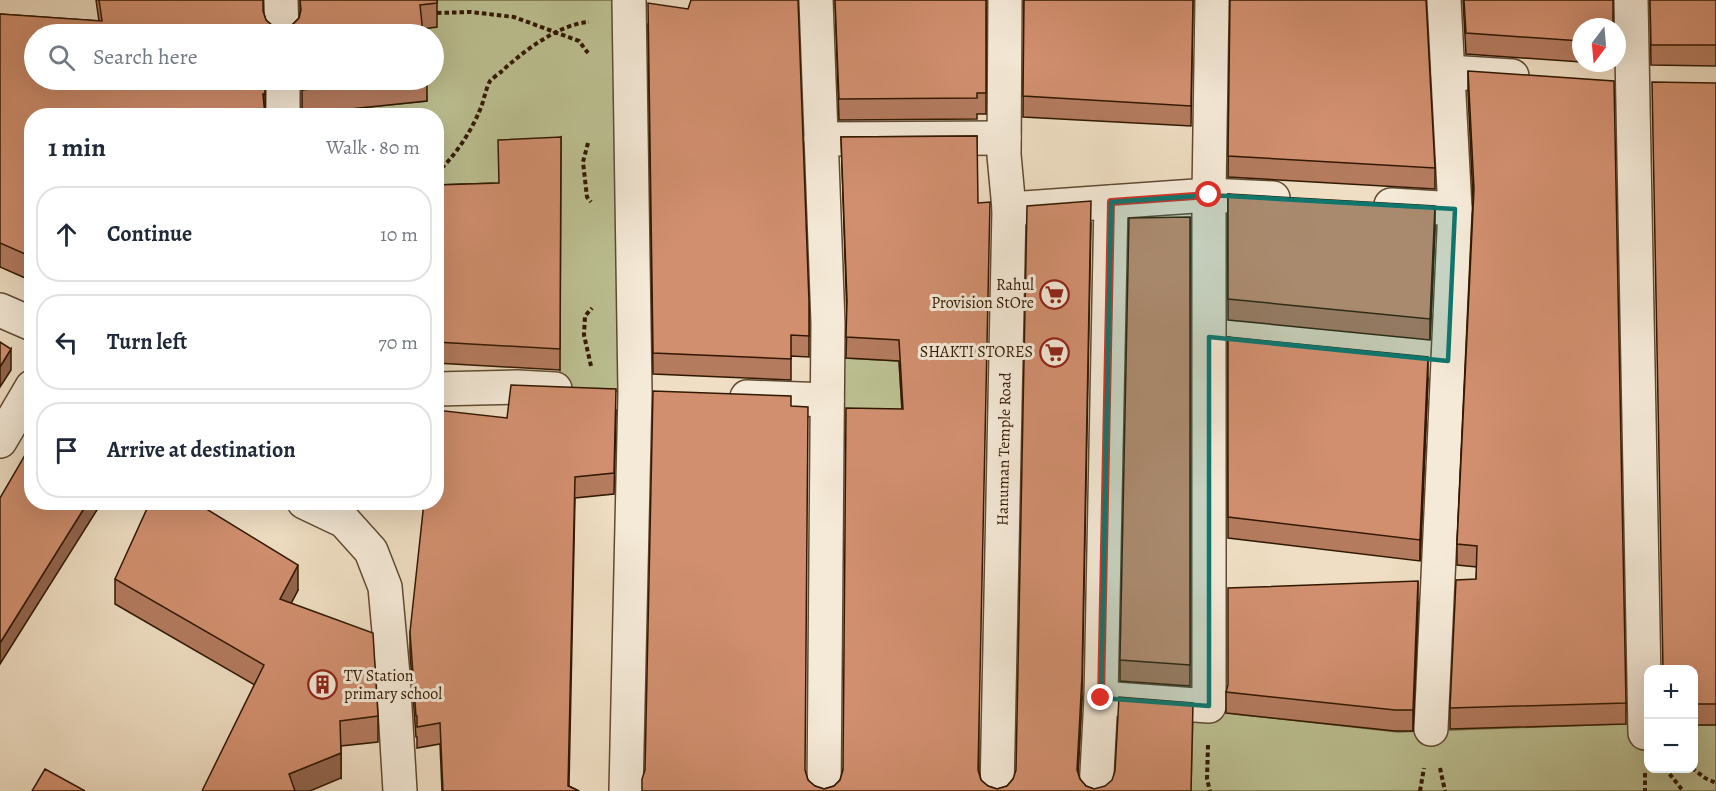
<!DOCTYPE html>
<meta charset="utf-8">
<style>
:root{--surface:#fff;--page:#f6f6f7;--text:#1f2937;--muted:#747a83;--line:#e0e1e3}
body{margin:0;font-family:Alegreya,serif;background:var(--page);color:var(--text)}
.controls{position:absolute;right:18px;bottom:18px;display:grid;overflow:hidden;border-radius:12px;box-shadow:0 6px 24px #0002}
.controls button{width:54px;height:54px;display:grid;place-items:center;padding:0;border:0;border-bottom:2px solid var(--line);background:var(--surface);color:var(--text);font:30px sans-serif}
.compass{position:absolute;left:1572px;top:18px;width:54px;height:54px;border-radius:50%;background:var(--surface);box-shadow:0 6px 24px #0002;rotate:196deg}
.stop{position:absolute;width:18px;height:18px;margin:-14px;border:4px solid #d93025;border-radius:50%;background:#fff}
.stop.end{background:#d93025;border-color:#fff;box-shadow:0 2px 6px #0008}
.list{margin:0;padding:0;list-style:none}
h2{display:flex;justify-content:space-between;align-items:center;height:78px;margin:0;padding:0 24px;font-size:26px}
h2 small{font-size:20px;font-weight:400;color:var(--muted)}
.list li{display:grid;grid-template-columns:39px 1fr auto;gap:18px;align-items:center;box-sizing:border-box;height:96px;margin:0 12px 12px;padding:0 12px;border:2px solid var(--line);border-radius:24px}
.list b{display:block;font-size:22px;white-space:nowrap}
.list em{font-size:20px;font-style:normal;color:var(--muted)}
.icon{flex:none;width:33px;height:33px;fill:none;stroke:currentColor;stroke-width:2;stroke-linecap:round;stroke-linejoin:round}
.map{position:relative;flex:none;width:1716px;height:791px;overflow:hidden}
.search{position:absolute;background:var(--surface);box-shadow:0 6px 24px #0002;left:24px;top:24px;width:420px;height:66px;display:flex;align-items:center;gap:15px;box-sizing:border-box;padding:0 21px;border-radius:33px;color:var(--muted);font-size:22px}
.panel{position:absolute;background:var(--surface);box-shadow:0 6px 24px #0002;left:24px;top:108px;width:420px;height:402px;border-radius:24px}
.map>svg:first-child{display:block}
.green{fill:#bcc092;stroke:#776c4a;stroke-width:1.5}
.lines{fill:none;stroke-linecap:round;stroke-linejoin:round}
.minor-casing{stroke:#614a32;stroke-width:36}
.tertiary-casing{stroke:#614a32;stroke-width:36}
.path{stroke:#321801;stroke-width:4;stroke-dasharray:4.5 3;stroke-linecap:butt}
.minor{stroke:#f5ead8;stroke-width:33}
.tertiary{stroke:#f5ead8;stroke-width:33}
.wall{fill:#b47b5f;stroke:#321801;stroke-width:1.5}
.shaded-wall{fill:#92644e;stroke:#321801;stroke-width:1.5}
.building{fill:#d18f6f;stroke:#321801;stroke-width:1.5}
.route{stroke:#d93025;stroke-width:8}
.marked{fill:#0f766e;fill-opacity:0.2;stroke:#0f766e;stroke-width:4.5;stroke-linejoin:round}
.labels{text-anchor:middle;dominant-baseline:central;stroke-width:6;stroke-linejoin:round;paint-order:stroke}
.poi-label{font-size:16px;fill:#321801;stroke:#f5ead8;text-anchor:end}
.street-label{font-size:16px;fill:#321801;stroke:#f5ead8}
</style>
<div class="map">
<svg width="1716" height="791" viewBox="0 0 1716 791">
<rect width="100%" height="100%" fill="#efdec3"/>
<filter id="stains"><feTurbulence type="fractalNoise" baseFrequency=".00333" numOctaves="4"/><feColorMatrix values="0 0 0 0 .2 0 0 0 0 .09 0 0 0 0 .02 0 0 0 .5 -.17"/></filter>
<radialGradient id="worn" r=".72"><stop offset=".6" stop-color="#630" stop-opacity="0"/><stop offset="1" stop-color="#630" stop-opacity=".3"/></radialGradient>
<path class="green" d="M436,0H629L635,392L559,389L560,369L499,204L437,206L436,116H283L427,101L425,80H434V34H421L420,29Z
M843,358L899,361L903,430L837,428Z
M1209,706L1235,714L1398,732L1618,724L1648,725V768H1694V725H1716V791H1191L1193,716Z"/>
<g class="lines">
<defs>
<g id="minor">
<path d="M1444,0L1455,209"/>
<path d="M1631,0L1645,733"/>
<path d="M1448,72L1512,76"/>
<path d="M821,139L1004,138"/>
<path d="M1391,205L1455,209L1431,729"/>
<path d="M1009,209L1209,195L1273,198"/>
<path d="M0,310L32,324"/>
<path d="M436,389L517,387L555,389"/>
<path d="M747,397L827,400"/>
<path d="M0,441L32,387"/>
<path d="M1101,698L1111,202"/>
<path d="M626,791L635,392L629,0"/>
<path id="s1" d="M997,791L1009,209L1004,155L1005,0"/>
<path d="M1096,791L1101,698L1209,706V195L1212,0"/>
</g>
<path id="tertiary" d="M281,0L282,34
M816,0L828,323L824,791
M283,80V116
M304,502L344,521L371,551L385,587L393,675L400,791"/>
</defs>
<use href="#minor" class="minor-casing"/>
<use href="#tertiary" class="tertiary-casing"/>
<path class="path" d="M437,13L471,12L514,17L579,41L588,53
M588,143L583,162L587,197L591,202
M436,173C454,158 470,133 479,112C484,102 485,90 490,81C493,78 498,74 501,72C522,52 559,24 589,22
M591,366L584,335L585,316L592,308
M1208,745L1207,779L1210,791
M1440,768L1445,791
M1665,768L1683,791
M1692,768L1705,778L1716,783
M1645,773V791
M1420,791L1424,768"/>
<use href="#minor" class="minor"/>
<use href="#tertiary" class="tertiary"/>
</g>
<path class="wall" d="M96,0H263V11L266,20L274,27L283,29L291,26L299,18L300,12V0H437V27L422,29L34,34L265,94V116H32V281L0,267V14L99,21Z
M835,0H986V114H977V119L839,120Z
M1024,0H1193L1191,126L1023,117Z
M1230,0L1435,168V189L1228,177Z
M1463,0H1613L1581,27V62L1466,54Z
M1650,0H1716V66L1651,65Z
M688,9L809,302V357L791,356V380L653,374L648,24Z
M1468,71L1626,703V724L1450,729V708L1476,579L1477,567L1457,565V544L1473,200L1468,92Z
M302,80H427V101L302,114Z
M1716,83V725H1694V669Z
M977,136L979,771L981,780L988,786L997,789L1007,786L1082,697L1078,773L1080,779L1086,786L1094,789L1191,791H642L805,771L808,780L815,786L824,789L834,786L840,780L843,770L902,409L899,361L846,358L847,319L841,137Z
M561,137L560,370L436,363V185L498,183Z
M1228,194L1435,227L1430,340L1228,320Z
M1190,217V686L1120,681V660Z
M1228,337L1428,378L1420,561L1228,538Z
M616,410L614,494L575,498L569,786L579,791H442L440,744L417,748V737H416L410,653V632L507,418Z
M115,579L298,590L291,603L378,716V742L341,746V778L255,685L115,604Z
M1418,602L1413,731H1395L1226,713V692Z"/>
<path class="shaded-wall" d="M1435,206V227L1430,340V319Z
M1091,222L1082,697L1077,791V770Z
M11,349V370L0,387V367Z
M1428,357V378L1420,561V540Z
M88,502H102L0,664V643Z
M298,565V590L280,625V599Z
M1418,581V602L1413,731V710Z
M341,753V778L310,791H289V774Z"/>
<path class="building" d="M99,0H263V11L266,20L274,27L283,29L291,26L299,18L301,10L300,0H437V3L420,5L423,34H34V80H265V94H263L265,116H32V257L0,243V14L102,21Z
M691,0H798L809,302V336L791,335V359L653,353L648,3L688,9Z
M835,0H986V93H977V98L839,99Z
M1024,0H1193L1191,106L1023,96Z
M1230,0H1426L1435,168L1228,156Z
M1464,0H1613V27H1581V41L1466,33Z
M1650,0H1716V45H1651Z
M1468,71L1614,81L1626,703L1450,708L1456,580L1476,579L1477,546L1457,544L1474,189Z
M302,80H404L302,90Z
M1652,82L1716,83V704H1694V669H1663Z
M977,136L978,203L990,202L978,770L981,780L988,786L997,789L1007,786L1013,779L1016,770L1027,206L1091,201L1082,676L1077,770L1080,779L1086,786L1094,789L1105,786L1112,780L1115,771L1119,697L1193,703L1191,791H642V779L645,770L653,391L791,396V406L808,407L805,770L808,780L815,786L824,789L834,786L840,780L843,770L846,408L903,409L899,340L846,337L847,301L841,137Z
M561,137L560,349L436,342V185L499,183L498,140Z
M1228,194L1435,206L1430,319L1228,299Z
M1190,217V665L1120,660L1129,218Z
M1228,337L1428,357L1420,540L1228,517Z
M0,342L11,349L0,367Z
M511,385L616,389L614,473L575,477L568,786L579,791H443L440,723L417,727V716H416L410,632L424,502H436V410L507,418Z
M32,443V502H88L0,643V498Z
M150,502H195L298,565L280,599L373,633L378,716L340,721L341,753L289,774L295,791H202L264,665L115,579Z
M1418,581L1413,710H1395L1226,692L1228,685V588Z
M45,769L85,791H32Z"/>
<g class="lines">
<path class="route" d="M1101,698L1111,202L1209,195"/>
</g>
<path class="marked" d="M1209,195L1455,209L1448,361L1209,337V706L1101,698L1111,202Z"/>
<defs>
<symbol id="supermarket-ring" viewBox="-11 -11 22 22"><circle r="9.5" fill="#f5ead8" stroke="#8f2418" stroke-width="1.5"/><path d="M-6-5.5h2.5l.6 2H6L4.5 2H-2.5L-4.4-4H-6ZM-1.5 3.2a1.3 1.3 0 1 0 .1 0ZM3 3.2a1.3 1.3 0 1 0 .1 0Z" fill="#8f2418"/></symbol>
<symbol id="building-ring" viewBox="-11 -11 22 22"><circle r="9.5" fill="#f5ead8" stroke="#8f2418" stroke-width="1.5"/><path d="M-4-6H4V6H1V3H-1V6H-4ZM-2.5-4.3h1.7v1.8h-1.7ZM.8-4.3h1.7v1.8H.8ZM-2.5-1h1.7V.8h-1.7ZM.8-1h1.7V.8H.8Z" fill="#8f2418"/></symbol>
</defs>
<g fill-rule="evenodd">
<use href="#supermarket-ring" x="1038" y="278" width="33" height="33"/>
<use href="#supermarket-ring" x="1038" y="336" width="33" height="33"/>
<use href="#building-ring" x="306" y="668" width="33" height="33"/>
</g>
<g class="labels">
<g class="poi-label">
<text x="1034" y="285">Rahul<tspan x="1034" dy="18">Provision StOre</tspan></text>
<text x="1033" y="352">SHAKTI STORES</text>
<text x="344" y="676" text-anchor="start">TV Station<tspan x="344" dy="18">primary school</tspan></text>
</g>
<g class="street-label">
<text stroke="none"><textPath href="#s1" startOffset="342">Hanuman Temple Road</textPath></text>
</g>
</g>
<rect width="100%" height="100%" filter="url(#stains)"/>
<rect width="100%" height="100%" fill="url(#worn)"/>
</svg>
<div class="controls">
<button>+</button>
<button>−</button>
</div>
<svg class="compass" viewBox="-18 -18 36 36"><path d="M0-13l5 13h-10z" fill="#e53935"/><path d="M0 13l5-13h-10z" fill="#747a83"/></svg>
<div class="stop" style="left:1209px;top:195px"></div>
<div class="stop end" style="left:1101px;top:698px"></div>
<div class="search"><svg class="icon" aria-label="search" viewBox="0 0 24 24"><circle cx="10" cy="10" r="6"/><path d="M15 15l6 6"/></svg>Search here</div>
<section class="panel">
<h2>1 min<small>Walk · 80 m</small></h2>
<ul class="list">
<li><svg class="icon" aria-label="ahead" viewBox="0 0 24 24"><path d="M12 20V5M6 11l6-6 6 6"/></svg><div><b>Continue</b></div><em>10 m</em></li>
<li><svg class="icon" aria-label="left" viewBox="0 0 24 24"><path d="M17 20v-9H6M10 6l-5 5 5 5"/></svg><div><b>Turn left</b></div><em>70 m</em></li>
<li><svg class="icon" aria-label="arrive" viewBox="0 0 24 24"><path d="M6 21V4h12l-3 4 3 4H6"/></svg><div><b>Arrive at destination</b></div></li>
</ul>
</section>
</div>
